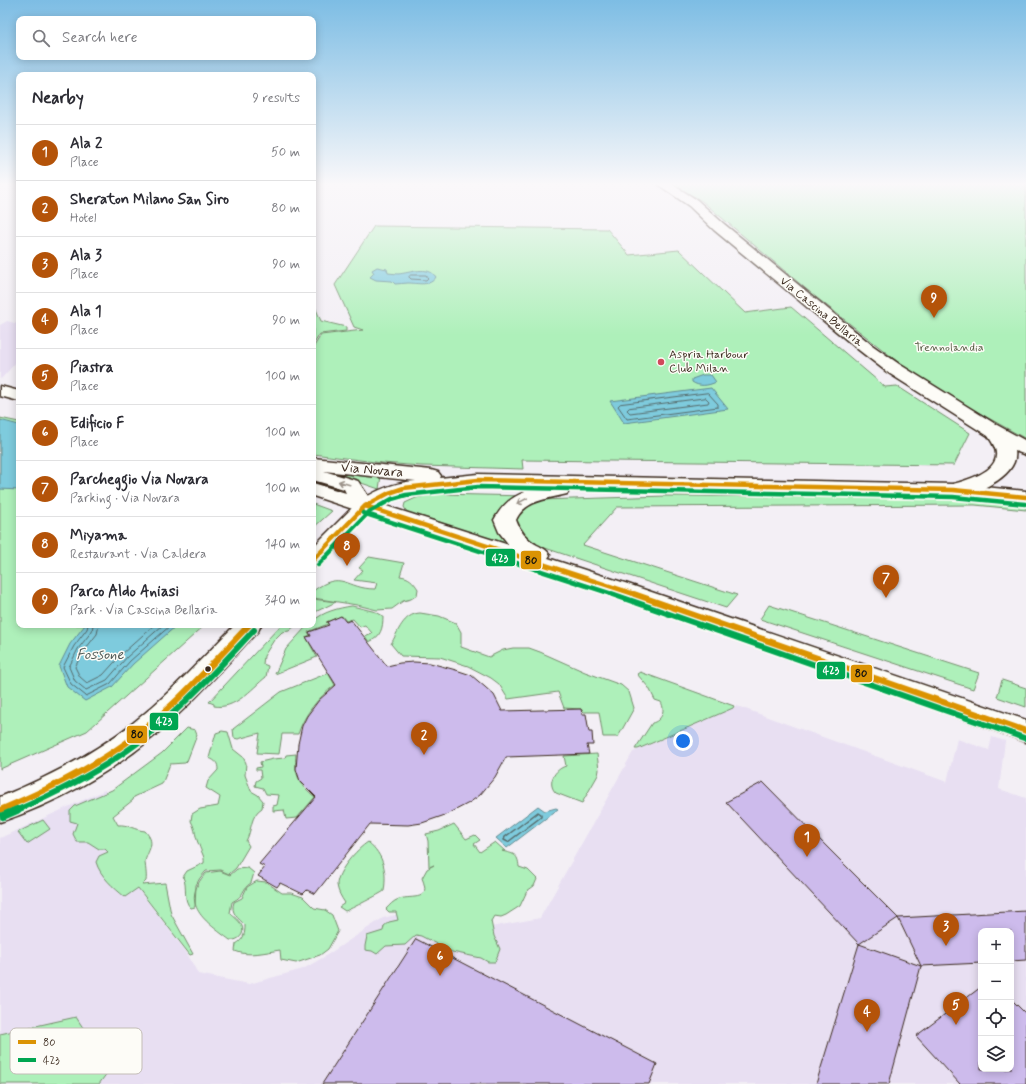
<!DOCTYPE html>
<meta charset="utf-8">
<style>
:root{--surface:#fff;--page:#f2f2f3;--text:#2b2b33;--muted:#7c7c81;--line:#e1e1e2;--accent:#b45309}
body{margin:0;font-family:Mynerve,sans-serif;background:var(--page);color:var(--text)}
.controls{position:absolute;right:12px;bottom:12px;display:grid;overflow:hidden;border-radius:8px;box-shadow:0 2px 10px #0003}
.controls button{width:36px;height:36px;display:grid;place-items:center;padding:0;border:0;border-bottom:1px solid var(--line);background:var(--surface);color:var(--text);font:20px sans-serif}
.you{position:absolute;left:683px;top:741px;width:14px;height:14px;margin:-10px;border:3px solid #fff;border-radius:50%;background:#1a73e8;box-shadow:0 0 0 6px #1a73e833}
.badge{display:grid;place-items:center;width:26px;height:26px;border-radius:50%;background:var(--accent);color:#fff;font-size:13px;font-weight:700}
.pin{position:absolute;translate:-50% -33px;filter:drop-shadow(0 1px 2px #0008)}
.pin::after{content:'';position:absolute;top:21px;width:14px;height:12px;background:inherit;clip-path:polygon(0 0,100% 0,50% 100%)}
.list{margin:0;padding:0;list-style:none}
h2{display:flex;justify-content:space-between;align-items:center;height:52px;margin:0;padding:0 16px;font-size:17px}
h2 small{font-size:13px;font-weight:400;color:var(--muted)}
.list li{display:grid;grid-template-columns:26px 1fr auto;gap:12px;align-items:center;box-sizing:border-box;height:56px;padding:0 16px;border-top:1px solid var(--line)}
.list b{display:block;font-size:15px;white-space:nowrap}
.list p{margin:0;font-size:13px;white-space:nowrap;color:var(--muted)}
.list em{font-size:13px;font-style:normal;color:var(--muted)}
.icon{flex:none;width:22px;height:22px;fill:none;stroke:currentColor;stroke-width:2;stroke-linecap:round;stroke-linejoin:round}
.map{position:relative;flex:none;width:1026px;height:1084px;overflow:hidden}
.search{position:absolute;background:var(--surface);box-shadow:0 2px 10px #0003;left:16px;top:16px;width:300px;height:44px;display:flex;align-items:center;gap:10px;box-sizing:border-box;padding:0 14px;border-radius:8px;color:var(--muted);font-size:15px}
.panel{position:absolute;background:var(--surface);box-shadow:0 2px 10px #0003;left:16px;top:72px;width:300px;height:556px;border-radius:8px}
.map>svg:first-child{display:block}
.built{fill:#e8dff2;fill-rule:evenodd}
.green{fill:#aef0ba;stroke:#748d6c}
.water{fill:#7ecbdd;stroke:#638b91}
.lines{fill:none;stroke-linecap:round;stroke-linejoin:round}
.shore-far1{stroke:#566a6a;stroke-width:1}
.shore{stroke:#566a6a;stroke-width:1.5}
.building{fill:#cdbbec;stroke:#3b2a1e}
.tertiary-casing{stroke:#3b2a1e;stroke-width:3}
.primary-casing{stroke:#3b2a1e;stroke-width:3}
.tertiary{fill:#fdfcf7;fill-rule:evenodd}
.primary{fill:#fdfcf7;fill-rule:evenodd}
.bus-1-far1-casing{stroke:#fdfcf7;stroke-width:8}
.bus-1-casing{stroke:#fdfcf7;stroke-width:9}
.bus-2-far2-casing{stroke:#fdfcf7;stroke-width:8}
.bus-2-far1-casing{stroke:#fdfcf7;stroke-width:9}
.bus-2-casing{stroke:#fdfcf7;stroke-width:10}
.bus-1-far1{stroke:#db9304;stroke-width:4.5}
.bus-1{stroke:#db9304;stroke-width:6}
.bus-2-far2{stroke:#00a651;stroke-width:4.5}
.bus-2-far1{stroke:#00a651;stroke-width:6}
.bus-2{stroke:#00a651;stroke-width:8}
.oneway{stroke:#9c938a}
.poi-dot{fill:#d1495b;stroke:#fdfcf7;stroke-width:1.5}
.bus-dot{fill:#3b2a1e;stroke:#fdfcf7;stroke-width:1.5}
.labels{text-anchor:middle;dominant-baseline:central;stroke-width:3;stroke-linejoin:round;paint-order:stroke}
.far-street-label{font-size:12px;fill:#3b2a1e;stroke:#fdfcf7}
.far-park-label{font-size:12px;fill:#585c45;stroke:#fdfcf7}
.far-poi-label{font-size:12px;fill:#3b2a1e;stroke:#fdfcf7;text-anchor:start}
.street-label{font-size:14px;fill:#3b2a1e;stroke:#fdfcf7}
.water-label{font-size:15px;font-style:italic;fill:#4f5a57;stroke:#fdfcf7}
.key{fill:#fdfcf7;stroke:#c3bdb6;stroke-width:1}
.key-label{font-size:11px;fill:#3b2a1e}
.line-badge{stroke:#fdfcf7;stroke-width:1.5}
.badge-label{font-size:11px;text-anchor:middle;font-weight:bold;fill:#fff}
.pale-badge-label{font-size:11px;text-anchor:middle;font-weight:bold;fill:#111}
</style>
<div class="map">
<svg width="1026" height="1084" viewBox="0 0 1026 1084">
<rect width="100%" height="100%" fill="#f3eff5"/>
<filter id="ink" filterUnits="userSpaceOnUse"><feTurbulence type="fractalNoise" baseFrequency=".025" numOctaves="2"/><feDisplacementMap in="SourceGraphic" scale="8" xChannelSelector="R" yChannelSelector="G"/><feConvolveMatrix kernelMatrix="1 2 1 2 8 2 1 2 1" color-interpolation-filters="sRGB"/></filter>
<g filter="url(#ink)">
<path class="built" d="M7,321L19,324V359L1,379L0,378V325Z
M737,706L947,782L957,739L989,750L992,737L1005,741L999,789L1026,798V1084H0V838L105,790L122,868L187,953L198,974L249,984L303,969L324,957L383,918L404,913L480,929L540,918L633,752ZM981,931H1011V1069H981Z"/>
<path class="green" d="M670,183H1026V439L958,401L902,365L812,294L702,201Z
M374,226L607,229L629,255L679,250L745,313L791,307L885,387L897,386L970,433L954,465L522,460L523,469L422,466L383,463L313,454V348L321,335L363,330L354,327L335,285Z
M313,302L321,321L346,327V331L320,334L313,345Z
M0,418L19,422V625H205L87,731L0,769Z
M346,472L381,476L379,489L341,476Z
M437,494L528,496L518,500L513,544L508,546L414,515L407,512L404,507L405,503L416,498Z
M666,496L978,498L1026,504V510L975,505L617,507L583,545L737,595L726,608L539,546L522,536L515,519C521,508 530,505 541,500Z
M313,504L332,511L313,528Z
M369,557L404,563L400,576C409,577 413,581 418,589L417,595L411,599L403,601L392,609L377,610L357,605L313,598V591C342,569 346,589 375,589L377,583L354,580L363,570L359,568Z
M313,599L336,602L313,613Z
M769,605L979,673L973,689L760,619Z
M352,606L376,612L383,616C383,628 381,637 369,642L365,636L372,633L365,625L360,627L353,619L346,621L342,616L326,622L328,624L308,632L310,635L306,637L317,657L275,674L286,649L305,628L308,625H313V621C323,612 338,608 352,606Z
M420,613L439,616L456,623L461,632V647L489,657L503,650L513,648H529L540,652L585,672L621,685L629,692L634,708L618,737H603L599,712H584L581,709L564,708L558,692L508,699L499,684L491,678L468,666L440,657L401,656L391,644C398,632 403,614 420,613Z
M281,625H296L289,631L282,632L274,640L264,656L263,664L268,666L266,677C251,689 235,710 214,706V704L209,702Z
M640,672L734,706L733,708L638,749H635L652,723C661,721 666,711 661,702L655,700L649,688L637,674Z
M328,673L335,685C318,698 305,713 298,734H282L279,754L257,753L260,733L238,739L234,738L233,729L281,692Z
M1002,680L1026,688V707L997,697Z
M187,728L195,730L197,735L187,761L185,763L170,764L162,784L134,797L133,800L113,816L118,825C128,824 134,830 145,831C156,843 149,848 145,861C145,865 147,875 146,881L142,885L165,883L171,914L193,954L190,955L138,888L125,897C114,888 100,876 96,862L99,856L108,852L105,849H99L88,842H77L73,834L77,823L70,821V811L75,806L112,790L162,753Z
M222,731L228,732L233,749L243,757L246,763L245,775L251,791L258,795L263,801L262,808C250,815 252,831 246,841L249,846L236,868L229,874L220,870L206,871L200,878L196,885L195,907L191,908C182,900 188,887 183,877L187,871L204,863C205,856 201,852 199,845C195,837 196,830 191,821L192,814L200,809L218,806L220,797L206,788L208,781L218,770C218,763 216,761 209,758L216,733Z
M296,754C294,775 299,784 315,797L297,818L286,819L284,810L273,811V806L277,805L279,795L266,794L263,788L255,786L256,781L261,778L260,770H256V768L261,767L260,762L273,759L285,758L286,755Z
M597,754L599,770L598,775L582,803L556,793C546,783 555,769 566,766L564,756Z
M43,820L50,829L27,844L18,832Z
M454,824L466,839L475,835L480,840L474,844L480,852L495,842L505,851H502C513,854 518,853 519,867L528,870L537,879L534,886L527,891L520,906L506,915L501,917L494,916L491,921L494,936L500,949L495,962H488L481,958L452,952L421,936L416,935L405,945L386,946L377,954L372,951L365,950V946L367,936L383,931L384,926L389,922L398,920L396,912H389L386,909C390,905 393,901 399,899C413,895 432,902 422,878L427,869L434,865L429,867L428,841L426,834L439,831Z
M368,842C384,855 387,872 384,891C382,893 349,910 345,911L339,907L345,903C341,897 338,892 337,885C337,871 357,849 368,842Z
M248,868L254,873L251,883C241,889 246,895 232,902L230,913C234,917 239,920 242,926C245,934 239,941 230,940C206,922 178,904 206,873L220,871L230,875L237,869Z
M257,881L266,882L282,893H291L303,897L314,908L325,910L332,915L338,931L328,949L320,955L296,963L281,960L280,950C266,952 248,957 235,951L236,944C244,939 245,934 245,925C238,918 230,913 234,902L242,898L247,887Z
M76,1017L110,1069L99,1084H0V1034Z"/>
<path class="water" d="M377,267L387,269L388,273C391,273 395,274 398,274C410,273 428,265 436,277C430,287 418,283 408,283C404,283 399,284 395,284L392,281L376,280L370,277L374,273L372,270Z
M703,375H711L716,382C708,386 699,387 692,382V379Z
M711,388L728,409L624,423L610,401Z
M0,420L19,425V490L0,489Z
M85,625H177L133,664L112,687L85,701L67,687L59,666L70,644Z
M538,806L545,811L556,808L558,809L507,848L496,838Z"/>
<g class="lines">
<path class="shore-far1" d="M411,275H426L428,278L426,280L411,279L409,277Z
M708,393L718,404V407L627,419L618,406L620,404Z
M706,398L709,401L708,403L630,413L627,410L629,408Z
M88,625L87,629L74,646L63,667L71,684L86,696L110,684L130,661L171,625
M93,625L92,631L78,649L69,667L75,681L86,690L107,680L127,657L163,625
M99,625L97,634L83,652L75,667L80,677L87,683L103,675L122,654L154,625"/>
<path class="shore" d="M538,812L541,814V817L508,842L504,840L505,837Z"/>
</g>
<path class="building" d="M341,616L346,622L351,620L387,666L400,663L414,662L430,663L456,670L471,675L485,687L494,695L502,711L581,709L582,714H586L589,732H592L593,745H587L589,754L506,757L495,777L480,795L469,803L448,814L422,823L408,825L370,824L315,894L307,890L303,894L280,883L277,887L258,876L265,867L259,864L316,797L300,781L296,769L298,744L302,726L307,716L319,700L336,685L306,637L311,636L309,632L329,625L327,622Z
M763,782L829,849L898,918L859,944L726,802Z
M1026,911V960L1011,961V931H981V963L921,966L898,918Z
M416,939L657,1064L649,1084H322Z
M859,944L921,966L889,1084H816Z
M981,987V1069H1011V999L1026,1014V1084H960L916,1036Z"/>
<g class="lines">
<defs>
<path id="tertiary" d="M656,183H670L697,200L724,224L872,345L899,364L997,425L1026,441V455L1015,451C1020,478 967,500 946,494L943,490L946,486C960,482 995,474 996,456C997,449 992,442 988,436L887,372L860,351L714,230L689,206Z
M365,500L372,502L375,506L372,510L321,565L313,567V547L358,502Z
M235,625H261L258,631C224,667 191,705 153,737C109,774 54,804 0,822V797C47,778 93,754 133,723C170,694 202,658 235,625Z"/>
<path id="primary" d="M0,386L19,391V401L0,396Z
M313,458L431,470L438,472L441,476L440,478L478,474L953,484L1026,491V503L953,496L569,488L570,490L567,494C548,499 525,500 516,520C520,531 526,539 537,545C543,548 547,550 550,555L548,558L628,584L1026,720V742L612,594L313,496V483L346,493L344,489L313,480ZM324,471L416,481C399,482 384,487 368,496L358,481ZM478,486L542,487C519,493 506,498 494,520L499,532L509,545L383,505L407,494Z"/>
</defs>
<use href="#tertiary" class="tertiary-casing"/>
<use href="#primary" class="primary-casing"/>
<use href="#tertiary" class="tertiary"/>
<use href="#primary" class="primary"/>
<defs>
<path id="bus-1-far1" d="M365,506L637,595
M313,560L365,506L389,493L404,488L478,480L953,490L1026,497"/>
<path id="bus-1" d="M634,594L1026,731
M0,810C44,791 87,771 126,743C172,710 210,666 249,625"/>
<path id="bus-2-far2" d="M363,513L615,595
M318,565L369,512L392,499L406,495L478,487L953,497L1025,504"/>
<path id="bus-2-far1" d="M612,594L1024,738
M15,811C62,791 108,767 148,735C186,704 220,666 254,630"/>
<path id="bus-2" d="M3,816L17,810"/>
</defs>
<use href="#bus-1-far1" class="bus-1-far1-casing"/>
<use href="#bus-1" class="bus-1-casing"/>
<use href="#bus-2-far2" class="bus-2-far2-casing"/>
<use href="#bus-2-far1" class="bus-2-far1-casing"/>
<use href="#bus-2" class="bus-2-casing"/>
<use href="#bus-1-far1" class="bus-1-far1"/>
<use href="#bus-1" class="bus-1"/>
<use href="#bus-2-far2" class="bus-2-far2"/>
<use href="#bus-2-far1" class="bus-2-far1"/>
<use href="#bus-2" class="bus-2"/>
</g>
<defs><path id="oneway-shaft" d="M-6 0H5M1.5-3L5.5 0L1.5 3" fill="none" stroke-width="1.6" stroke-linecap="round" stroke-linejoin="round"/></defs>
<g class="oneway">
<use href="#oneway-shaft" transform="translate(344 483) rotate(-164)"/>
<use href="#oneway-shaft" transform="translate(522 501) rotate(152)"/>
</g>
</g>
<linearGradient id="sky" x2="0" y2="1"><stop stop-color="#7dbde4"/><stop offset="0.55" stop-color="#faf8fa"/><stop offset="1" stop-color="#faf8fa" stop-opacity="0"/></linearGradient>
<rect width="1026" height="335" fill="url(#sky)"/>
<circle class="poi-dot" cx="661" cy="362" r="4"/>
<circle class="bus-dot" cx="208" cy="669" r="3.5"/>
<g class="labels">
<g class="far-street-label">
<text transform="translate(821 312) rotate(39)">Via Cascina Bellaria</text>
</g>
<g class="far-park-label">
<text x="949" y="348">Trennolandia</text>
</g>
<g class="far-poi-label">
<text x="669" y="355">Aspria Harbour<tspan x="669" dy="14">Club Milan</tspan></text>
</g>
<g class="street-label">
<text transform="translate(372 470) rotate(5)">Via Novara</text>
</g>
<g class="water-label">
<text x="100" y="655">Fossone</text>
</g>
</g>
<rect x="10" y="1028" width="132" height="46" rx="6" class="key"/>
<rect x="18" y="1040" width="18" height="4" fill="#db9304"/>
<rect x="18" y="1058" width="18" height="4" fill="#00a651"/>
<g class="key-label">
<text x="43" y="1046">80</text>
<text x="43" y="1064">423</text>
</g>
<g class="line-badge">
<rect x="485" y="548" width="31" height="19" rx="4" fill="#00a651"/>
<rect x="520" y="550" width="22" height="20" rx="4" fill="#db9304"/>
<rect x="816" y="661" width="30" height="19" rx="4" fill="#00a651"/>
<rect x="850" y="664" width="23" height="19" rx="4" fill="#db9304"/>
<rect x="149" y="712" width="30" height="19" rx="4" fill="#00a651"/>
<rect x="126" y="725" width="22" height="19" rx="4" fill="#db9304"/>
</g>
<g class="badge-label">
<text x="500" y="562">423</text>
<text x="831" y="674">423</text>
<text x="164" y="725">423</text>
</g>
<g class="pale-badge-label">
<text x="531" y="564">80</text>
<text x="861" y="677">80</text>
<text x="137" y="738">80</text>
</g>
</svg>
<div class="controls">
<button>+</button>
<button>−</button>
<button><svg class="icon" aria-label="locate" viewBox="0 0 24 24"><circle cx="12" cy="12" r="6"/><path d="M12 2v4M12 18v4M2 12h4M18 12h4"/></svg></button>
<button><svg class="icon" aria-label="layers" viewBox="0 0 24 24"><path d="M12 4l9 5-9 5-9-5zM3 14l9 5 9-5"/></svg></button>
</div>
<div class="you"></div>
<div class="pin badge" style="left:807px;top:857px">1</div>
<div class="pin badge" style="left:424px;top:755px">2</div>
<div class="pin badge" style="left:946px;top:946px">3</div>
<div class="pin badge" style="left:867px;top:1032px">4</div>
<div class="pin badge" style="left:956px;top:1025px">5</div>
<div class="pin badge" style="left:440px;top:976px">6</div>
<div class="pin badge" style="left:886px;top:598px">7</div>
<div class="pin badge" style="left:347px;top:566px">8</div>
<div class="pin badge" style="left:934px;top:318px">9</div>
<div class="search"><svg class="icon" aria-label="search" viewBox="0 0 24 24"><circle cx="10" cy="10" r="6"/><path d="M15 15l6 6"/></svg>Search here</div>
<section class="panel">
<h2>Nearby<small>9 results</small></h2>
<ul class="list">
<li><span class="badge">1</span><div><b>Ala 2</b><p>Place</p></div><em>50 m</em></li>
<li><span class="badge">2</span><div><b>Sheraton Milano San Siro</b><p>Hotel</p></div><em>80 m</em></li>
<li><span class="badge">3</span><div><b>Ala 3</b><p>Place</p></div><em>90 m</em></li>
<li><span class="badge">4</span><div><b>Ala 1</b><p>Place</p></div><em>90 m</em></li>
<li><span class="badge">5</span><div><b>Piastra</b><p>Place</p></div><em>100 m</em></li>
<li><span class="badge">6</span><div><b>Edificio F</b><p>Place</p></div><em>100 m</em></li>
<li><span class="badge">7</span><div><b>Parcheggio Via Novara</b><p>Parking · Via Novara</p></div><em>100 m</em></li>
<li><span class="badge">8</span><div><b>Miyama</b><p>Restaurant · Via Caldera</p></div><em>140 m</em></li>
<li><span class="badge">9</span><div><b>Parco Aldo Aniasi</b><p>Park · Via Cascina Bellaria</p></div><em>340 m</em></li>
</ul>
</section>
</div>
